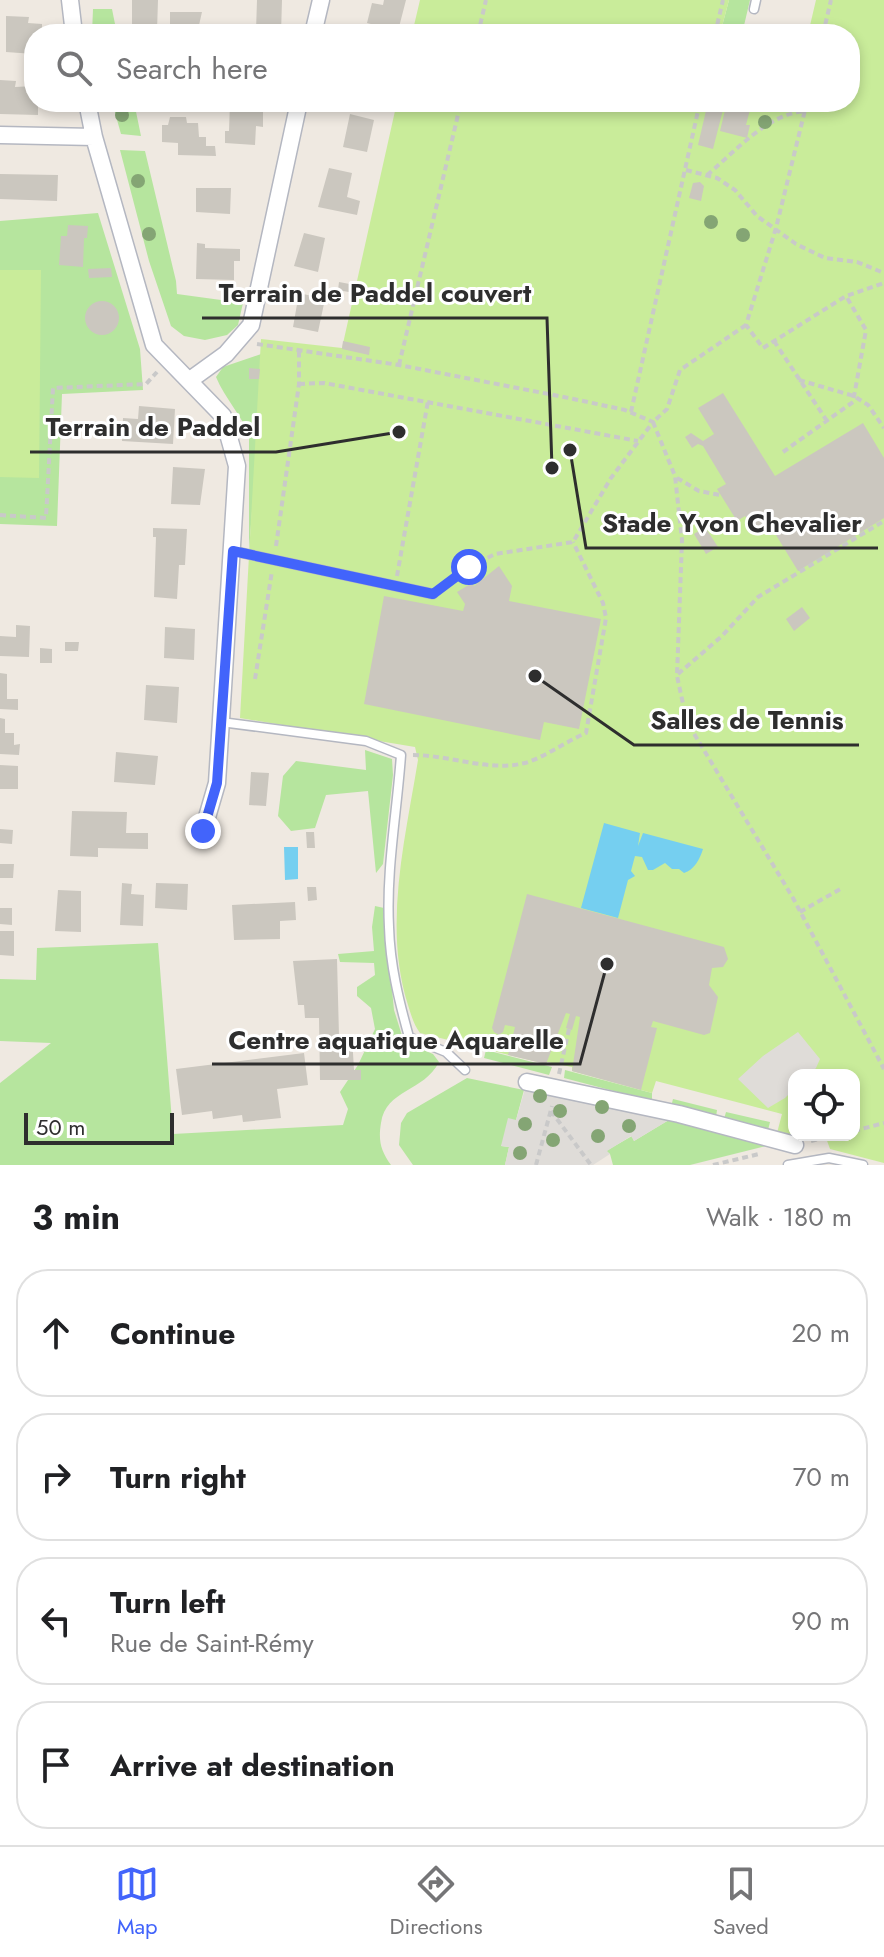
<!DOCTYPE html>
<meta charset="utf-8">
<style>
:root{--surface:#fff;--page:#f2f2f2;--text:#202124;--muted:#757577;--line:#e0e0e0;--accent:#4264fb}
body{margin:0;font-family:Jost,sans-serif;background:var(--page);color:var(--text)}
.controls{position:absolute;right:24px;bottom:24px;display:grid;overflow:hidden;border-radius:16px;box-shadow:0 4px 12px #0003}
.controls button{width:72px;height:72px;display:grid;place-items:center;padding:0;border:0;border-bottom:2px solid var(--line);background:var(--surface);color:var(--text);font:40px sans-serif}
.scale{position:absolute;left:24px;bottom:20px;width:150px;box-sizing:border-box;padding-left:8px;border:4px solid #2e2e2e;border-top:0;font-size:22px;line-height:28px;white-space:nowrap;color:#2e2e2e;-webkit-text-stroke:6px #fff;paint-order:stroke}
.stop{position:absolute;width:24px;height:24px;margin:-18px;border:6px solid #4264fb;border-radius:50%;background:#fff}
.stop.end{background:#4264fb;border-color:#fff;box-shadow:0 2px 8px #0008}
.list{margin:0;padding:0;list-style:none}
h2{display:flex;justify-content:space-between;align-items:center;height:104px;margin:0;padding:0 32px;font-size:34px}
h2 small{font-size:26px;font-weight:400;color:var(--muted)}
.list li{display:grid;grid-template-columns:52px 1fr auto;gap:24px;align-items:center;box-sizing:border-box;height:128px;margin:0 16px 16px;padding:0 16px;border:2px solid var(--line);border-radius:32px}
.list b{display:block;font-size:30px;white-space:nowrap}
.list p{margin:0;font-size:26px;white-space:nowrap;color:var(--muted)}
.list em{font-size:26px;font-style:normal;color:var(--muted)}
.icon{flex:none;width:44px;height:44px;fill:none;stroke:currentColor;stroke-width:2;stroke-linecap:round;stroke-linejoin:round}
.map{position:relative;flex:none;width:884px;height:1165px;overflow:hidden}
.search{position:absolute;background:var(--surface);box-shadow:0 4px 12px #0003;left:24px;right:24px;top:24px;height:88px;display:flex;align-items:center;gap:20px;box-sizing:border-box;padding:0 28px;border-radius:32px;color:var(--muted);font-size:30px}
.sheet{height:680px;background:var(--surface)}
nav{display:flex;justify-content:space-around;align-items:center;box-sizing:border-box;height:112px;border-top:2px solid var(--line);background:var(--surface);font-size:22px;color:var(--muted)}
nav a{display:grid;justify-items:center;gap:4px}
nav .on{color:var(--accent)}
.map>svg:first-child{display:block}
.green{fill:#b6e59e}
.pitch{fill:#c9ec9a}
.plaza{fill:#dfdcd8}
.water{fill:#75cff0}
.building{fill:#cbc7bf}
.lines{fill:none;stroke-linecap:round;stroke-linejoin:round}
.lane-casing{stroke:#b4b7c1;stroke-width:11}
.street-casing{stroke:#b4b7c1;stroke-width:19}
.path{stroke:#c9c9c9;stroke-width:4;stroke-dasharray:6 4;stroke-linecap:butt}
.lane{stroke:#fff;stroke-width:8}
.street{stroke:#fff;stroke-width:16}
.tree{fill:#84a574}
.route{stroke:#4264fb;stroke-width:10}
.leader{fill:none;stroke:#2e2e2e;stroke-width:3}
.callout-dot{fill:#2e2e2e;stroke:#fff;stroke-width:3}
.callout-label{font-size:26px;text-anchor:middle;font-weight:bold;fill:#2e2e2e;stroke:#fff;stroke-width:6;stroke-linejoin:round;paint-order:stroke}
</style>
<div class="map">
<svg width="884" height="1165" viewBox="0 0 884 1165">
<rect width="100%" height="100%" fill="#efe9e1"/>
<path class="green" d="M729,0H750L742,34H720Z
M93,9H112L117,34H92Z
M112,102H134L141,136L121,134Z
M120,150L145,151L176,281L177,294L243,303L238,325L227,335L205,340L184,336L171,326L149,261Z
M98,213L140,349L143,390L62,394L57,526L0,524V221Z
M264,353L249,551V436C242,415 225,399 216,377L223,367Z
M365,750L392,759L393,775L383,864L376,873L368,791L326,795L315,828L291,831L278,816L283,776L296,761L366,770Z
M375,906L384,908L394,1010L404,1042L433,1054L439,1062C424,1092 386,1089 381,1123C378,1141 381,1151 391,1165H0V1083L51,1043L0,1041V979L36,980L37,948L158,943L173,1134L343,1125L348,1109L340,1092L358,1065L375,1029L371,1008L357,996V987L375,975L374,963L340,962L338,954L374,951L372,927Z
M486,1050L552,1067L549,1075L484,1058Z
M565,1070L652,1093V1101L564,1078Z
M467,1078L524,1090L516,1120L501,1146L509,1147L505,1165H413L399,1145L401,1123L407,1113Z
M673,1099L717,1110L716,1117L671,1107Z
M726,1112L770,1122L768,1130L724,1119Z
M672,1118L770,1145L690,1165H613L610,1154L606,1151L632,1136L634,1141Z"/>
<path class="pitch" d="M420,0H729L720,34H412Z
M816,0H884V1163L830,1149L825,1135H854V1075H794V1133L784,1135L777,1133L782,1114L656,1081L652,1093L572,1071V1067L547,1062L546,1064L420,1033C414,1025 411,1015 408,1005C383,926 405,840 418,760L415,747L240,718L261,339L342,348L397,102H850V34H808Z
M0,270H41L39,478L0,477Z"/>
<path class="plaza" d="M798,1032L820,1059L816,1068L809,1075H794V1089L785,1098L768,1108L738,1079L763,1056Z
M527,1082L679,1114L634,1141L631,1136L607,1151L610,1154L593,1165H505L509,1147L501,1146L508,1118L516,1120Z"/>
<path class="water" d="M604,823L640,833L638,846L643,833L703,849C700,859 694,870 684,873L679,869H672L665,863L653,870H648L642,857L635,856L631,871L635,876L628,880L618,918L581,908Z
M284,847H298V879L285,880Z"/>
<path class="building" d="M132,0H158L157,31L132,30Z
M257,0H282L281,34H252V31H256Z
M384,0H406L398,31L367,23L372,3L383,5Z
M170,12H202L197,34H170Z
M6,16L29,17L28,23L42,24V34H34V54L6,52Z
M0,80L16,81L15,87L34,86V102H38V115L0,114Z
M230,102H257V108H263V127L256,126L255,145L225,143V131H229Z
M708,102H725L713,149L698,145Z
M727,102H752L746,125H750L747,138L720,131Z
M768,102H798L796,109Z
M350,114L374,120L367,152L343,147Z
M170,117H186L187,123H198L199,137H206V146H215L216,156L178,155V143L162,142V125H168Z
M329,168L352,173L347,197L360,201L357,215L318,207Z
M0,174L58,175L57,201L0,199Z
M700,182L704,186L701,201L689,198L693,183Z
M196,188H231L230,214L196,212Z
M68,225L88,226L87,238H84L83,267L59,265L61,236H67Z
M304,233L325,238L318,272L294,266Z
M197,243L205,244V248L240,249V261H234V280L196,279Z
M111,268L112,277L89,278L88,269Z
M339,282L355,285L354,293L338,290Z
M299,293L325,299L318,332L293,327Z
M85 318a17 17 0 1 1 34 0a17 17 0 1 1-34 0Z
M343,341L370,347L369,355L342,349Z
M249,368L260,369L259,379H249Z
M723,393L775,476L863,423L884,458V518L798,571L768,522L755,530L745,516L737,521L717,489L726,484L703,446L698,444L692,448L685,437L691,433L703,441L714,434L698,408Z
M139,406L175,409L173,444L122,441L123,418L138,419Z
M173,467L205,469L200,505L171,504Z
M705,527L718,547L706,554L694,534Z
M153,528L187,529L185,565H179L177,599L154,597L156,537H153Z
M499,566L512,586L509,601L601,619L579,729L544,722L540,740L364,704L384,596L463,611L465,604L457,592L472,583L474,586Z
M802,607L810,618L794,631L786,619Z
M16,625L30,626L29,657L0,656V636L16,637Z
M165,627L195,629L194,660L164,658Z
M65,642H79L78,651H65Z
M40,648L52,649V663H40Z
M0,673L7,674V699H18V710L0,709Z
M146,685L179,687L177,723L144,720Z
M0,718L5,719V733H14V745L20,744L19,755L0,754Z
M116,752L158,756L155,785L114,782Z
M0,765L18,766V789H0Z
M251,772L269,773L266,806L249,805Z
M72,811L127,812L126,833H148V849L98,848V857L70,856Z
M0,829L13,830L12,844L0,843Z
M306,832H314L315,848H307Z
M0,864H14L13,878H0Z
M122,883L132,884L131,894L144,895L143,926L120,925Z
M156,883L188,884L187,910L155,908Z
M307,887H316L317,900L308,901Z
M58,890L81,891V932L55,931Z
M527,894L724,947L728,959L723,967L712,968L709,985L718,997L710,1033L704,1035L653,1021L651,1027L657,1028L641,1090L572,1071L580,1017L576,1016L572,1030L566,1028L570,1014L566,1013L546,1064L508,1055L515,1027L505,1025L503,1032L499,1035L494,1032L492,1028Z
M295,902L296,920L280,921V939L234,940L232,905Z
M0,908H12V925L0,924Z
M0,931H14V956L0,955Z
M337,959L339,1036H352L354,1070H361V1080H320L319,1018H305L304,1005H298L293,961Z
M304,1053L308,1085L277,1089L281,1118L243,1122L242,1115L213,1119L212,1111L182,1115L176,1069Z"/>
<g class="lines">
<defs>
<path id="lane" d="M754,9L756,0
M233,551L433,594
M221,722L366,741L401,755C397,812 386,870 389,927C390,965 399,1001 409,1037L446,1052L465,1070
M788,1165L829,1158L863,1165"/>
<path id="street" d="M70,0L74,34
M313,34L321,0
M87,102L94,137L154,345L223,416L237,466L217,783L203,831
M0,135L94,137
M190,380L226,354L251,325L299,102
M527,1082L679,1114L795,1145"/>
</defs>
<use href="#lane" class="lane-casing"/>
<use href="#street" class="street-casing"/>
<path class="path" d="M478,34L486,0
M715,34L723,0
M823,34L831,0
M807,102L776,228L746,325L763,348L846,296L884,283
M686,170L717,178L735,190L757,216L796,244L825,258L857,262L884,273
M707,175C736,151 767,114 805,111
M746,325L680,370L667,409L653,422L675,476L682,540L677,676L687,722L793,898L884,1069
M774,341L827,421
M257,344L399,365L569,398L625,410L653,422L611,478L573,542L495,554L469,567L441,588
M399,365L461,102
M799,380L854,396L868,405L884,428
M299,384L324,383L638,441
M631,412L700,102
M783,452L853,402L866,330L846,296
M677,478L699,491L720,495
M0,515L46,518L53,388L146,384L157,372
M276,546L299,384V351
M397,576L428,401
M678,674L722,636L758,597L884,521
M255,679L272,571
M413,755C450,755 488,772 525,763C547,756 565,742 586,733L606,618L603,603L573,542
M800,912L842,888
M559,1074L569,1029
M551,1111L591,1165
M854,1131L884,1123
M811,1141L836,1135
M536,1165L552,1106
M713,1165L759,1154"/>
<use href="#lane" class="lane"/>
<use href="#street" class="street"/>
</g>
<g class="tree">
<circle cx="122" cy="115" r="7"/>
<circle cx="765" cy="122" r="7"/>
<circle cx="138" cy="181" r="7"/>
<circle cx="711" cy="222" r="7"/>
<circle cx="149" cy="234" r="7"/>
<circle cx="743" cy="235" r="7"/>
<circle cx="540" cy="1096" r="7"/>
<circle cx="602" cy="1107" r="7"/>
<circle cx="560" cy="1111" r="7"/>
<circle cx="525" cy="1124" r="7"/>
<circle cx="629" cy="1126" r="7"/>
<circle cx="598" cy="1136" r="7"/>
<circle cx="553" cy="1140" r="7"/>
<circle cx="520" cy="1153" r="7"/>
</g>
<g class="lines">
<path class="route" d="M203,831L217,783L233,551L433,594L469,567"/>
</g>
<path class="leader" d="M552 468L547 318H202M399 432L276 452H30M570 450L586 548H878M535 676L634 745H859M607 964L580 1064H212"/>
<g class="callout-dot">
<circle cx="552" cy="468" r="8"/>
<circle cx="399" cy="432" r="8"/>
<circle cx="570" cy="450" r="8"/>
<circle cx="535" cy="676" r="8"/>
<circle cx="607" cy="964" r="8"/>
</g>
<g class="callout-label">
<text x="375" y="302">Terrain de Paddel couvert</text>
<text x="153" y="436">Terrain de Paddel</text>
<text x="732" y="532">Stade Yvon Chevalier</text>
<text x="747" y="729">Salles de Tennis</text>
<text x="396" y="1049">Centre aquatique Aquarelle</text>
</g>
</svg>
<div class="controls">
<button><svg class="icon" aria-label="locate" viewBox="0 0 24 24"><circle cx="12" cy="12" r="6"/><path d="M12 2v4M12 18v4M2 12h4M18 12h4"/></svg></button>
</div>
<div class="scale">50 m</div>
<div class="stop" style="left:469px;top:567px"></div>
<div class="stop end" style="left:203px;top:831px"></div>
<div class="search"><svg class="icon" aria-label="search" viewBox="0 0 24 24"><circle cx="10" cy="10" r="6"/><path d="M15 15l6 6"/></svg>Search here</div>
</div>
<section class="sheet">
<h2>3 min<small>Walk · 180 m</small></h2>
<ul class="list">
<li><svg class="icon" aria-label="ahead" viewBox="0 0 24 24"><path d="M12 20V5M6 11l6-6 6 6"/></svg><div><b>Continue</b></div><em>20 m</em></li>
<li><svg class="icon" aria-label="right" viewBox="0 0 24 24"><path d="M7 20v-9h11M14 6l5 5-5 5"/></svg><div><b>Turn right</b></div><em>70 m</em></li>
<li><svg class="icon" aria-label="left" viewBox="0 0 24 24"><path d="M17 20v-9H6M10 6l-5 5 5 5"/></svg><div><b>Turn left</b><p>Rue de Saint-Rémy</p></div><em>90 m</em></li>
<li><svg class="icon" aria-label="arrive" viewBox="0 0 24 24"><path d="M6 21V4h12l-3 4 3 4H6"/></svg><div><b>Arrive at destination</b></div></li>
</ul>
</section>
<nav>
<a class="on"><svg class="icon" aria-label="map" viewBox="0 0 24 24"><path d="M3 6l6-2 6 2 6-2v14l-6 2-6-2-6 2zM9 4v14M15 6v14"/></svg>Map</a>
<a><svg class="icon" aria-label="directions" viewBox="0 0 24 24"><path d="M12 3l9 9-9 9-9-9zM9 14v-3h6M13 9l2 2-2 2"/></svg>Directions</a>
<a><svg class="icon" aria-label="saved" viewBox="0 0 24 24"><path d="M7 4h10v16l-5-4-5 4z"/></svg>Saved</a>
</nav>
